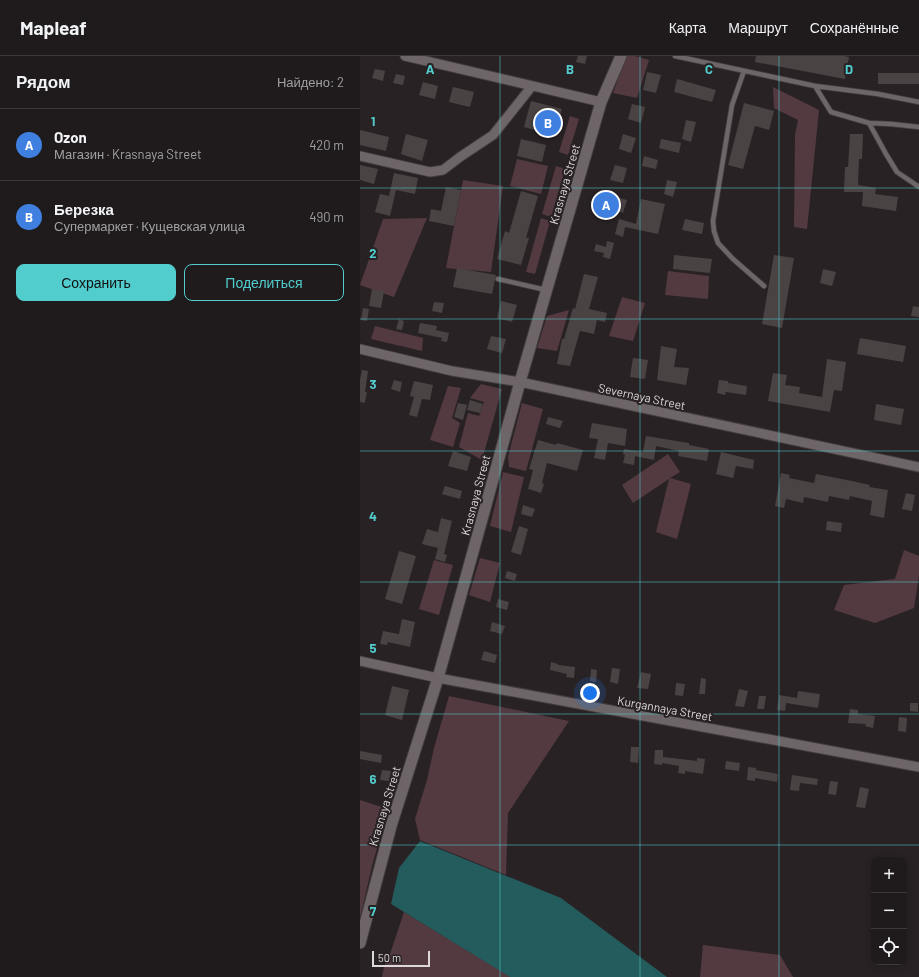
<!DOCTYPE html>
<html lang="ru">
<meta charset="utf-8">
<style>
:root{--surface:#1f1a1b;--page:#272324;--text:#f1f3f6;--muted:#a1a1a3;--line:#3c383a;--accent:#52cdcd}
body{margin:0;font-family:Barlow,sans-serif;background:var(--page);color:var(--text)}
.controls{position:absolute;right:12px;bottom:12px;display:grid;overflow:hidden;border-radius:8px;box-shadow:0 2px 10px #0003}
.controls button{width:36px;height:36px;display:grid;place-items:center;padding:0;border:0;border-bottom:1px solid var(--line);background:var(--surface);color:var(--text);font:20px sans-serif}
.scale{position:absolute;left:12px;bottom:10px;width:58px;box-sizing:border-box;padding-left:4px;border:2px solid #ddd8d9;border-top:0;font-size:11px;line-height:14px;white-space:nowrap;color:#ddd8d9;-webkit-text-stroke:3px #292224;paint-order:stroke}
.you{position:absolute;left:230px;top:637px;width:14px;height:14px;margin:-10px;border:3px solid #fff;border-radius:50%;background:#1a73e8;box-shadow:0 0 0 6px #1a73e833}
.badge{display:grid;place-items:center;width:26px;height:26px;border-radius:50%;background:var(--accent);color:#fff;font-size:13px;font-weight:700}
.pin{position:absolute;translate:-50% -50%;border:2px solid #fff;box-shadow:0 1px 4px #0006}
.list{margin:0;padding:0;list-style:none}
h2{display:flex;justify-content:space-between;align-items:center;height:52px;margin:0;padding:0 16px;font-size:17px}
h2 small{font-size:13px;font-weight:400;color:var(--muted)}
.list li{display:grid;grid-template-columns:26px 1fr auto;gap:12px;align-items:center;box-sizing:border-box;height:72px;padding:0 16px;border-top:1px solid var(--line)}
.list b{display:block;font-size:15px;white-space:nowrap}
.list p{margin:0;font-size:13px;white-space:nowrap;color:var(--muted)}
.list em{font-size:13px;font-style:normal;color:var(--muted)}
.actions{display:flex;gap:8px;padding:12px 16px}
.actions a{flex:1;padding:9px 0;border:1px solid var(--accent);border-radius:8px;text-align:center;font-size:14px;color:var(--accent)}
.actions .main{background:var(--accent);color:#111}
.icon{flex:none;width:22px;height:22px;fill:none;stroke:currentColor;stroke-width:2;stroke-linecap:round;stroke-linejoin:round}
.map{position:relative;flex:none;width:559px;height:921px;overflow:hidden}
header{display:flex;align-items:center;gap:24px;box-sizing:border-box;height:56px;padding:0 20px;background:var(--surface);border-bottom:1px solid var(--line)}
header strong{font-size:19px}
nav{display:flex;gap:22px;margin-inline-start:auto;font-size:14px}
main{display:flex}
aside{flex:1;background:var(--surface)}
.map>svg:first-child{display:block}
.green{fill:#533a40}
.water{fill:#245b5c}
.building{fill:#4a4344}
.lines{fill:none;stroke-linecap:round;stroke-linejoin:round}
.service-casing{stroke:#433d3e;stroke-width:6}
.minor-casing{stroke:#433d3e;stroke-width:11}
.tertiary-casing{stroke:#433d3e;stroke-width:13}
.service{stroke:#6d6567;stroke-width:4.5}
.minor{stroke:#6d6567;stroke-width:9}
.tertiary{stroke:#6d6567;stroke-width:11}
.grid{fill:none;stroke:#52cdcd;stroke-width:1;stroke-opacity:0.55}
.labels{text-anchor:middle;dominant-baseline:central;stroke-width:4;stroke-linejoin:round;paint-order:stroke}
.street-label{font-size:12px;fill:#ddd8d9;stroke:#292224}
.grid-label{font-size:13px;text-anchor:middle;font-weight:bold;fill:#52cdcd;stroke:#292224;stroke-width:4;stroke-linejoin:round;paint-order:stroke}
</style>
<header>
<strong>Mapleaf</strong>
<nav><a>Карта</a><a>Маршрут</a><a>Сохранённые</a></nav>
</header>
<main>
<aside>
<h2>Рядом<small>Найдено: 2</small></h2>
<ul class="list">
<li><span class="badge" style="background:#3f7fe0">A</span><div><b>Ozon</b><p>Магазин · Krasnaya Street</p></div><em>420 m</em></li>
<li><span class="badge" style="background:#3f7fe0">B</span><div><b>Березка</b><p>Супермаркет · Кущевская улица</p></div><em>490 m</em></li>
</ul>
<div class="actions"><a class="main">Сохранить</a><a>Поделиться</a></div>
</aside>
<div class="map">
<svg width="559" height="921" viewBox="0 0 559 921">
<rect width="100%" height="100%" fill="#292224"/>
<path class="green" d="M266,0H275L289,4L277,42L253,37Z
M413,31L459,54L447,173L434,171L435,79L438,64L414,52Z
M210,60L219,63L208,99L199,96Z
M157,103L188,110L181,138L150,130Z
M196,110L205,113L191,161L182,158Z
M103,124L143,130L131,216L86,212Z
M67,162L34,241L0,229L23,163Z
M181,162L190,165L175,218L166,216Z
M308,215L349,220L348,243L305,239Z
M262,241L285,247L273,285L249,280Z
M209,254L197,295L177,292L187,260Z
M15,270L63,282L62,295L11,283Z
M121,328L142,333L122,404L99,391L108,357L119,360L124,346L110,342Z
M88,330L101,332L92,362L100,367L93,391L70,384Z
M162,347L183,353L166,415L149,411L148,401Z
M308,398L320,416L310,422L331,428L317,483L296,476L309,423L273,447L262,429Z
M143,416L164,421L151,476L130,470Z
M544,494L559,500V519L554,552L515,567L474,554L484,529L535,523Z
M120,502L140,507L130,546L109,539Z
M74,504L93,509L79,559L59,553Z
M89,640L209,665L148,757L146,819L60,784L55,763L67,724L74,692Z
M0,744L28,753L12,810L0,862Z
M44,856L151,921H22L24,911L30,898Z
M343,889L420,899L433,921H340Z"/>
<path class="water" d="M60,785L201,842L307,921H150L31,848L39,812Z"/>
<path class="building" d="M218,0H227L225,8L216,6Z
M396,0H484L489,1L485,23L395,6Z
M15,13L25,15L23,25L12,22Z
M287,16L301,19L296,37L283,34Z
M518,17H559V28H518Z
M36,18L45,20L43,29L33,27Z
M317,23L356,34L352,46L314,36Z
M63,26L78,30L75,43L59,39Z
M93,31L114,36L110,51L89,46Z
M171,45L202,53L194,79L164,71Z
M384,47L414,55L409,74L395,70L383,113L368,109Z
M272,48L285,51L281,67L268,63Z
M326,64L336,66L331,86L322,83Z
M0,74L29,81L26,95L0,89Z
M46,78L68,84L62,105L41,98Z
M263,78L276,82L271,97L259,93Z
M490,78H503L502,103H499L498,129L516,132L515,138L538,141L536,155L502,150L503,136H484L485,111H488Z
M161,83L186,89L182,106L157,100Z
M301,83L321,87L319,97L299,92Z
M284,100L298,104L296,113L282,110Z
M0,109L18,113L14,128L0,124Z
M255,109L267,112L263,127L250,124Z
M34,117L58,122L55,138L36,134L30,160L15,156L20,138L29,140Z
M307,124L317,126L313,141L304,138Z
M86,131L101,134L94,170L69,165L71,153L81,155Z
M161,135L178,140L166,182H169L161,209L137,203L145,175L149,177Z
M246,138L267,144L263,157L243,150Z
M281,143L305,148L298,178L265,171L263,181L255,178L259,163L276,168Z
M325,163L344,167L342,178L322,174Z
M247,185L254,187L250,203L243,201L244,197L234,195L236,188L246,191Z
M314,199L352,203L350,217L313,213Z
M414,199L434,202L422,272L402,268Z
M97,212L136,219L132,238L93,231Z
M463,213L476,216L472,230L460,227Z
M224,218L238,221L229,253L247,257L245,266L237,264L234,278L220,275L210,310L197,308L202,283H204L213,252L215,253Z
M12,233L24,235L21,252L9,250Z
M141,245L157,249L152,266L137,262Z
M74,246L84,247L82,257L72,255Z
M553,250L559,251V261L551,260Z
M3,252L9,253L7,265L1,264Z
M39,263L44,265L42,274L36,273Z
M60,267L77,270L76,274L89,277L87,286L81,285L82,282L58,277Z
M131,280L146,283L142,297L127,293Z
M500,282L546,290L543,306L497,298Z
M301,290L317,293L314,311L329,312L326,329L297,324Z
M273,302L288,304L285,323L270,321Z
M467,303L486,306L482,335L474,334L470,356L408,345L413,317L427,319L425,329L440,331L439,337L462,341Z
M2,314L8,315L5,336H7L5,346L4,347L0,346V324Z
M34,324L42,326L40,336L31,333Z
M359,324L368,325V327L387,330L386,339L366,336L365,339L357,337Z
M54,325L73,329L70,344L62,343L57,361L49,359L54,341L50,340Z
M110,344L123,348L120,357L107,354Z
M98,347L107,349L103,364L94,361Z
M516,348L544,353L541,369L514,364Z
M188,361L203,365L200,372L186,368Z
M232,367L267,373L265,390L248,387L245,404L234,402L238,383L229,382Z
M286,380L329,387V389L349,393L347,405L318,400L319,395L296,390L294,404L275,400L274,409L263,407L265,399L263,398L264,393L283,396Z
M178,384L196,389L197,387L223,394L217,415L187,407L182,427L184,428L181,437L168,433L173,414L169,413Z
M93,395L111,401L107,415L88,410Z
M361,396L394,404L393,413L376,410L373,422L356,418Z
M421,417L430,419L429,422L454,427L456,418L492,425L510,429L509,431L528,434L524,462L510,459L512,445L490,440L489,444L469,440L468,446L444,441L443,447L426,443L424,452L415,450Z
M85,430L102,435L100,443L82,438Z
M546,437L555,439L552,455L542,453Z
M163,449L175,453L172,461L161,458Z
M81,462L92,465L84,498L87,499L85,506L75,503L78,492L62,488L67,473L78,476Z
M467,465L482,467L481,476L466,474Z
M159,470L168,473L161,499L151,496Z
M39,495L56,500L42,548L25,543Z
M147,515L157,518L155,525L145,522Z
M138,543L149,546L147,554L136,551Z
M42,563L55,566L50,591L28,586L27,589L20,588L23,575L39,578Z
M132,566L145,570L142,578L130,575Z
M124,595L137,599L135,607L121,604Z
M191,606L198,608V609L215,611L214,622L206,621L207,618L190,614Z
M252,612L260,613L258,628L250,626Z
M231,613L237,614L236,626L230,625Z
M281,616L291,618L288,633L277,632Z
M341,622L346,623L345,638H339Z
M316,627L325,628L323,640L315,639Z
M32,630L49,634L42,664L25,659Z
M379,633L388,635L384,651L375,650Z
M438,635L460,638L458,652L426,647L425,655L417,654L419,639L437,642Z
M399,640H406L404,653H397Z
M550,647H558V656L550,655Z
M490,653L498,654V658L515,660L513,672L505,670L506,668L488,667Z
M539,661L547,662L546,676L538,675Z
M271,691H279L278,707L270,706Z
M295,694H303V701L337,705V702L345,703L343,718L325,715V718L318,717L319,710L302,707V709L294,708Z
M0,695L22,699L21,707L0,703Z
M366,705L380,707L379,715L365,713Z
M388,711L396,712V714L418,718L417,726L395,722V725L387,724Z
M22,714L31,715L29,725L20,724Z
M432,719L458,723L457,729L440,727L439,735L430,734Z
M470,725L478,726L476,739L468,738Z
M500,731L509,733L505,752L496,751Z"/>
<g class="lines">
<defs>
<path id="service" d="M315,0L455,30L518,38L559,46
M384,15L372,49L353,165L354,175L358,187L373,203L404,230
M455,30L471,56L509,67L526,98L537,116L559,131
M509,67L531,68L559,71
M138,223L186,234"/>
<path id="minor" d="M45,0L241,46
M0,100L70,116L83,114L100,101L133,79L172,30
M0,293L92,315L160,326L559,411
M0,605L78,622L559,711"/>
<path id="tertiary" d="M0,887L31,770L78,622L160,326L241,46L261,0"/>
</defs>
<use href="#service" class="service-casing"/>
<use href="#minor" class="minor-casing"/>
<use href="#tertiary" class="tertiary-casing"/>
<use href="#service" class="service"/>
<use href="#minor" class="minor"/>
<use href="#tertiary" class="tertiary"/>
</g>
<path class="grid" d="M140,0V921M280,0V921M419,0V921M0,132H559M0,263H559M0,395H559M0,526H559M0,658H559M0,789H559"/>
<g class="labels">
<g class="street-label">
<text transform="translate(204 128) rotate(-74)">Krasnaya Street</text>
<text transform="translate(282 340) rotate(12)">Severnaya Street</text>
<text transform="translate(115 439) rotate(-75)">Krasnaya Street</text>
<text transform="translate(305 652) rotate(10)">Kurgannaya Street</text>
<text transform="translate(24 750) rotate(-73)">Krasnaya Street</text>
</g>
</g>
<g class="grid-label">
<text x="70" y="18">A</text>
<text x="210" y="18">B</text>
<text x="349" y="18">C</text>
<text x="489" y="18">D</text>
<text x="13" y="70">1</text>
<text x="13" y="202">2</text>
<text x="13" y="333">3</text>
<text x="13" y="465">4</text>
<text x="13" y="597">5</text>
<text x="13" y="728">6</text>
<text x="13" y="860">7</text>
</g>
</svg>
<div class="controls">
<button>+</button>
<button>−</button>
<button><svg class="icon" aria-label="locate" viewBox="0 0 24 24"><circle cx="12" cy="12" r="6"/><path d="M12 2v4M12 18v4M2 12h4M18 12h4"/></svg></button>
</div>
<div class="scale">50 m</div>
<div class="you"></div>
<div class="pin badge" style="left:246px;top:149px;background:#3f7fe0">A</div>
<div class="pin badge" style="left:188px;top:67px;background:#3f7fe0">B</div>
</div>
</main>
